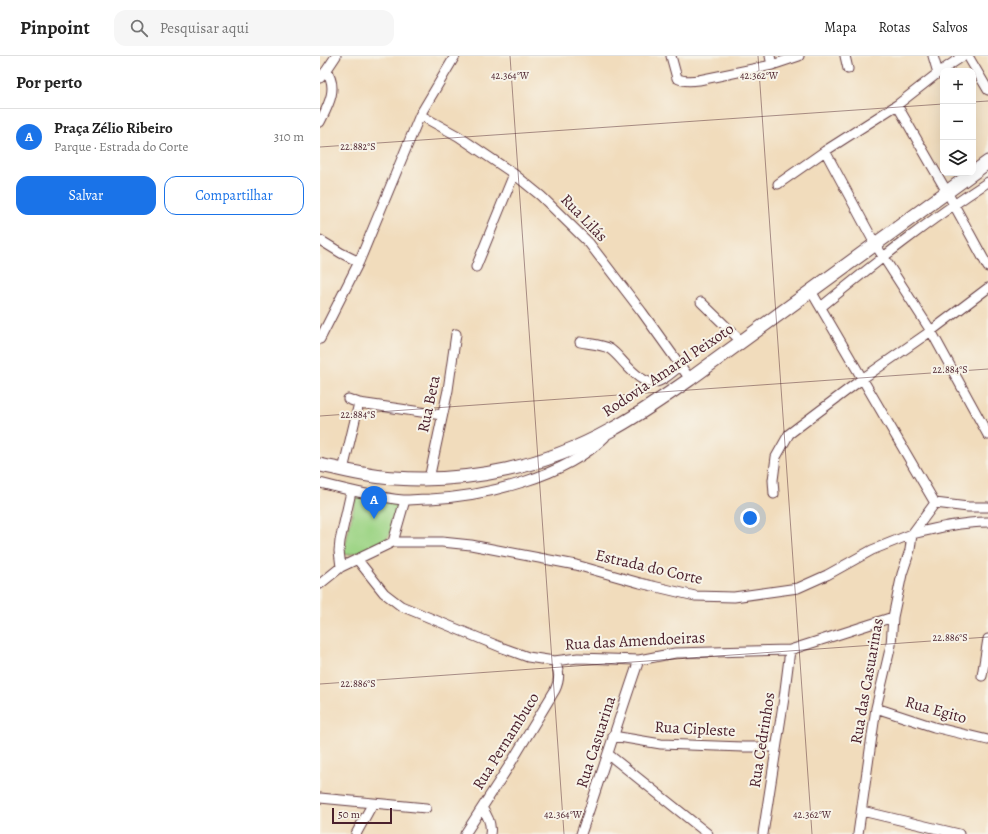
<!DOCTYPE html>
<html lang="pt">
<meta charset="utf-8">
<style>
:root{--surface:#fff;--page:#f6f6f6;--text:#222;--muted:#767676;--line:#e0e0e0;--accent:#1a73e8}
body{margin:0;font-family:Alegreya,serif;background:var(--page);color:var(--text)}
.controls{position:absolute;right:12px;top:12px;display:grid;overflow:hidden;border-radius:8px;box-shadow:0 4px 16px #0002}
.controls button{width:36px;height:36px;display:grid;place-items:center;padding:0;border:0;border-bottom:1px solid var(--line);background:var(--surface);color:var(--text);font:20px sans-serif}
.scale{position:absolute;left:12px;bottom:10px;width:60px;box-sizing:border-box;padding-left:4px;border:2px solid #4a1f2b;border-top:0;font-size:11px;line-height:14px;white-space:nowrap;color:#4a1f2b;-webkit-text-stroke:3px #f7f3e8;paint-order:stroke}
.you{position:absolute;left:430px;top:462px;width:14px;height:14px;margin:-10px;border:3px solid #fff;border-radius:50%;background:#1a73e8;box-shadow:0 0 0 6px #1a73e833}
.badge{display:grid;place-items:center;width:26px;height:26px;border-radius:50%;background:var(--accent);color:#fff;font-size:13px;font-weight:700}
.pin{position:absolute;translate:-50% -33px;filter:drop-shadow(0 1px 2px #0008)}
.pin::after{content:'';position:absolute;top:21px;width:14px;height:12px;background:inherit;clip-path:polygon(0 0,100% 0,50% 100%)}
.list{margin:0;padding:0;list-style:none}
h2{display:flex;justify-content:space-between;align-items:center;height:52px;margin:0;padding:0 16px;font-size:17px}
h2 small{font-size:13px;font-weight:400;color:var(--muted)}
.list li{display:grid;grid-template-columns:26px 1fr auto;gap:12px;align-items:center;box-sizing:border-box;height:56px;padding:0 16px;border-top:1px solid var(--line)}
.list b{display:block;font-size:15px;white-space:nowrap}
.list p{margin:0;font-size:13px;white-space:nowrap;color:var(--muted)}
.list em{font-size:13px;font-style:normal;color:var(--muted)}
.actions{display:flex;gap:8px;padding:12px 16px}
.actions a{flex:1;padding:9px 0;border:1px solid var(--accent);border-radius:12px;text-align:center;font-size:14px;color:var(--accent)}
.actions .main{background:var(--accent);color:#fff}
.icon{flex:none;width:22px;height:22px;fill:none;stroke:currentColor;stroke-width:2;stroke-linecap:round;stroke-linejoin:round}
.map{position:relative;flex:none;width:668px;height:778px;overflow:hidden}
header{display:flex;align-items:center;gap:24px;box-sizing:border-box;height:56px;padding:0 20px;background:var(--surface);border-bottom:1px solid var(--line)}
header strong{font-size:19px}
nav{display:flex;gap:22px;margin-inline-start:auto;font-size:14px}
.search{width:280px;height:36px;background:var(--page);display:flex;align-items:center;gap:10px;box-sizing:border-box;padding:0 14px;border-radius:12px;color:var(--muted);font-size:15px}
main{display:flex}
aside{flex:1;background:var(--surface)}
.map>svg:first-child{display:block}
.green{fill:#9dd485;stroke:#747a58}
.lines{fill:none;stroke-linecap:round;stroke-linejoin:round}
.minor-casing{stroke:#633b41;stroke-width:11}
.highway-casing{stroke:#633b41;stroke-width:15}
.minor{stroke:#fff;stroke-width:9}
.highway{stroke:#fff;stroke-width:13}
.ticks{fill:none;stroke:#4a1f2b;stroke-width:1;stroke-opacity:0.45}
.labels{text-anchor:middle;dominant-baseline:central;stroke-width:4;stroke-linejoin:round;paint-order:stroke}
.street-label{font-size:16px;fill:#4a1f2b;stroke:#f7f3e8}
.ticks-label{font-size:10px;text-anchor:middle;fill:#4a1f2b;stroke:#f7f3e8;stroke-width:4;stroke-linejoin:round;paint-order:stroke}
</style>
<header>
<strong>Pinpoint</strong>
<div class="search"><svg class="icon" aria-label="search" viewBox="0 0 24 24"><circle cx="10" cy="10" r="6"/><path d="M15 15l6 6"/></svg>Pesquisar aqui</div>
<nav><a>Mapa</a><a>Rotas</a><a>Salvos</a></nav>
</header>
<main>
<aside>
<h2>Por perto<small></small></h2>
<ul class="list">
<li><span class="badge">A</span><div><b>Praça Zélio Ribeiro</b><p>Parque · Estrada do Corte</p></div><em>310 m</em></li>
</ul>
<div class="actions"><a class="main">Salvar</a><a>Compartilhar</a></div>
</aside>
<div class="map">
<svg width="668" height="778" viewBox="0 0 668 778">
<rect width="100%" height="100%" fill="#f7f3e8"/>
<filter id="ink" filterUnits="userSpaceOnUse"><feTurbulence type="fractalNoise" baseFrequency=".025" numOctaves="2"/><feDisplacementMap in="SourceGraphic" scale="8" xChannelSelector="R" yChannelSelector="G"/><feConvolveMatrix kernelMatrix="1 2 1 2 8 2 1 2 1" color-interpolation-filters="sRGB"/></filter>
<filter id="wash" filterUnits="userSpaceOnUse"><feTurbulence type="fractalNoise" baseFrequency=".012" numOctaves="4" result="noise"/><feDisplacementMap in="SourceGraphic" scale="16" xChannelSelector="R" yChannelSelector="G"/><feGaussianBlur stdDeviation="0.9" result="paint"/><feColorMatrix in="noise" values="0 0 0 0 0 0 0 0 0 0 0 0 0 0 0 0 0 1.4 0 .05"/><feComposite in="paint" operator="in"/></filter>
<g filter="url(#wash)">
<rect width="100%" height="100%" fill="#f1dcbc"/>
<path class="green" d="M36,440L75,445L80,450C78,458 76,468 72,475C65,490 41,497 26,499L24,495Z"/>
</g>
<g filter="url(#ink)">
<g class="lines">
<defs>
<path id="minor" d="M351,0L357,22C363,26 372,25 379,24L452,9L450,0
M525,0L528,13
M613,0L618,17
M648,0L668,34
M452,9L479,0
M0,22L6,15L16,0
M577,49L627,136L668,211
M100,59L138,80L194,118L221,140L269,187L322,256L370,323
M0,66C8,50 19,31 6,15
M505,95L555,188L611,275L668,379
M458,128L505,95L577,49L618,17L643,0
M0,184L21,197L39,206
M156,211L194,118
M491,235L615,447L648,451H668
M381,246L421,285
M501,251C555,207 609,164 668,126
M0,283L39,206L100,59L135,0
M260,286C269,288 282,288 290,293C297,298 301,304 307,310C331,335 337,329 360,310
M28,343L39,347L122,359
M23,414L39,347
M109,423L128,334L136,278
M0,427C27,434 55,441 83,444C92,444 102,443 110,443C166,440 245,421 285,381
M454,438L453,424L456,401L469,378L542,323L611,275L668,232
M73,486L85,444
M37,503L64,537L81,550L183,592L208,601L234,605L258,602L319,604L355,597L470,594L573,561
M21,511L19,495L20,485L31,436
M0,528L21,511L73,486H122L151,489L256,509L320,527L375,540L414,541L478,532L507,519L552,494L592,478L615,447
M662,620L668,583
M556,652L614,671L668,684
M293,680L341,688L423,691H456
M288,698L388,778
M0,742L106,752
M162,752C168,760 172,768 170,778
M542,755L639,778
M36,778L53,747
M145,778L189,710L235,634C240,623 240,615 234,605
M261,778C281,720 299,662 319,604
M443,778L464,642L470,594
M538,778L556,652L571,589L573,561L582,518L590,494L592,478C617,472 642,466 668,466"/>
<path id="highway" d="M0,409C25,414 49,421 75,422C150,427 225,411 291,374C319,359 344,341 370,323L668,106"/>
</defs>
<use href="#minor" class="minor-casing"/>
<use href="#highway" class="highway-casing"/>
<use href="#minor" class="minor"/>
<use href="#highway" class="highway"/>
</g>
</g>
<path class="ticks" d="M190,0L244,778M438,0L492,778M653,46L668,45M0,91L623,48M0,360L668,313M0,628L668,581"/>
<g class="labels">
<g class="street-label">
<text transform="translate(264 162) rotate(46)">Rua Lilás</text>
<text transform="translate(348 314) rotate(-34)">Rodovia Amaral Peixoto</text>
<text transform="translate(109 348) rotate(-78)">Rua Beta</text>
<text transform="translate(329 511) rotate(13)">Estrada do Corte</text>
<text transform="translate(315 585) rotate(-3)">Rua das Amendoeiras</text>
<text transform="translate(547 625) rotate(-80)">Rua das Casuarinas</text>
<text transform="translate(616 654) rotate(16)">Rua Egito</text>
<text transform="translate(375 673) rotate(3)">Rua Cipleste</text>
<text transform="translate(442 684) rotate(-81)">Rua Cedrinhos</text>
<text transform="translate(186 685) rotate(-58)">Rua Pernambuco</text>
<text transform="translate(276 686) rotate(-72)">Rua Casuarina</text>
</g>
</g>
<g class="ticks-label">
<text x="190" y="23">42.364°W</text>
<text x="439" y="23">42.362°W</text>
<text x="38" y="94">22.882°S</text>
<text x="630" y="317">22.884°S</text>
<text x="38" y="362">22.884°S</text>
<text x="630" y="585">22.886°S</text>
<text x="38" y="631">22.886°S</text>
<text x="243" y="762">42.364°W</text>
<text x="492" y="762">42.362°W</text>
</g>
</svg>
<div class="controls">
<button>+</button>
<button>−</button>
<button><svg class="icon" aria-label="layers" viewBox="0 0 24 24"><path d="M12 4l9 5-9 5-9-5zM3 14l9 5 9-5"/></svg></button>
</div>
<div class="scale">50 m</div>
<div class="you"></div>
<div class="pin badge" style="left:54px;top:463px">A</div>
</div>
</main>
